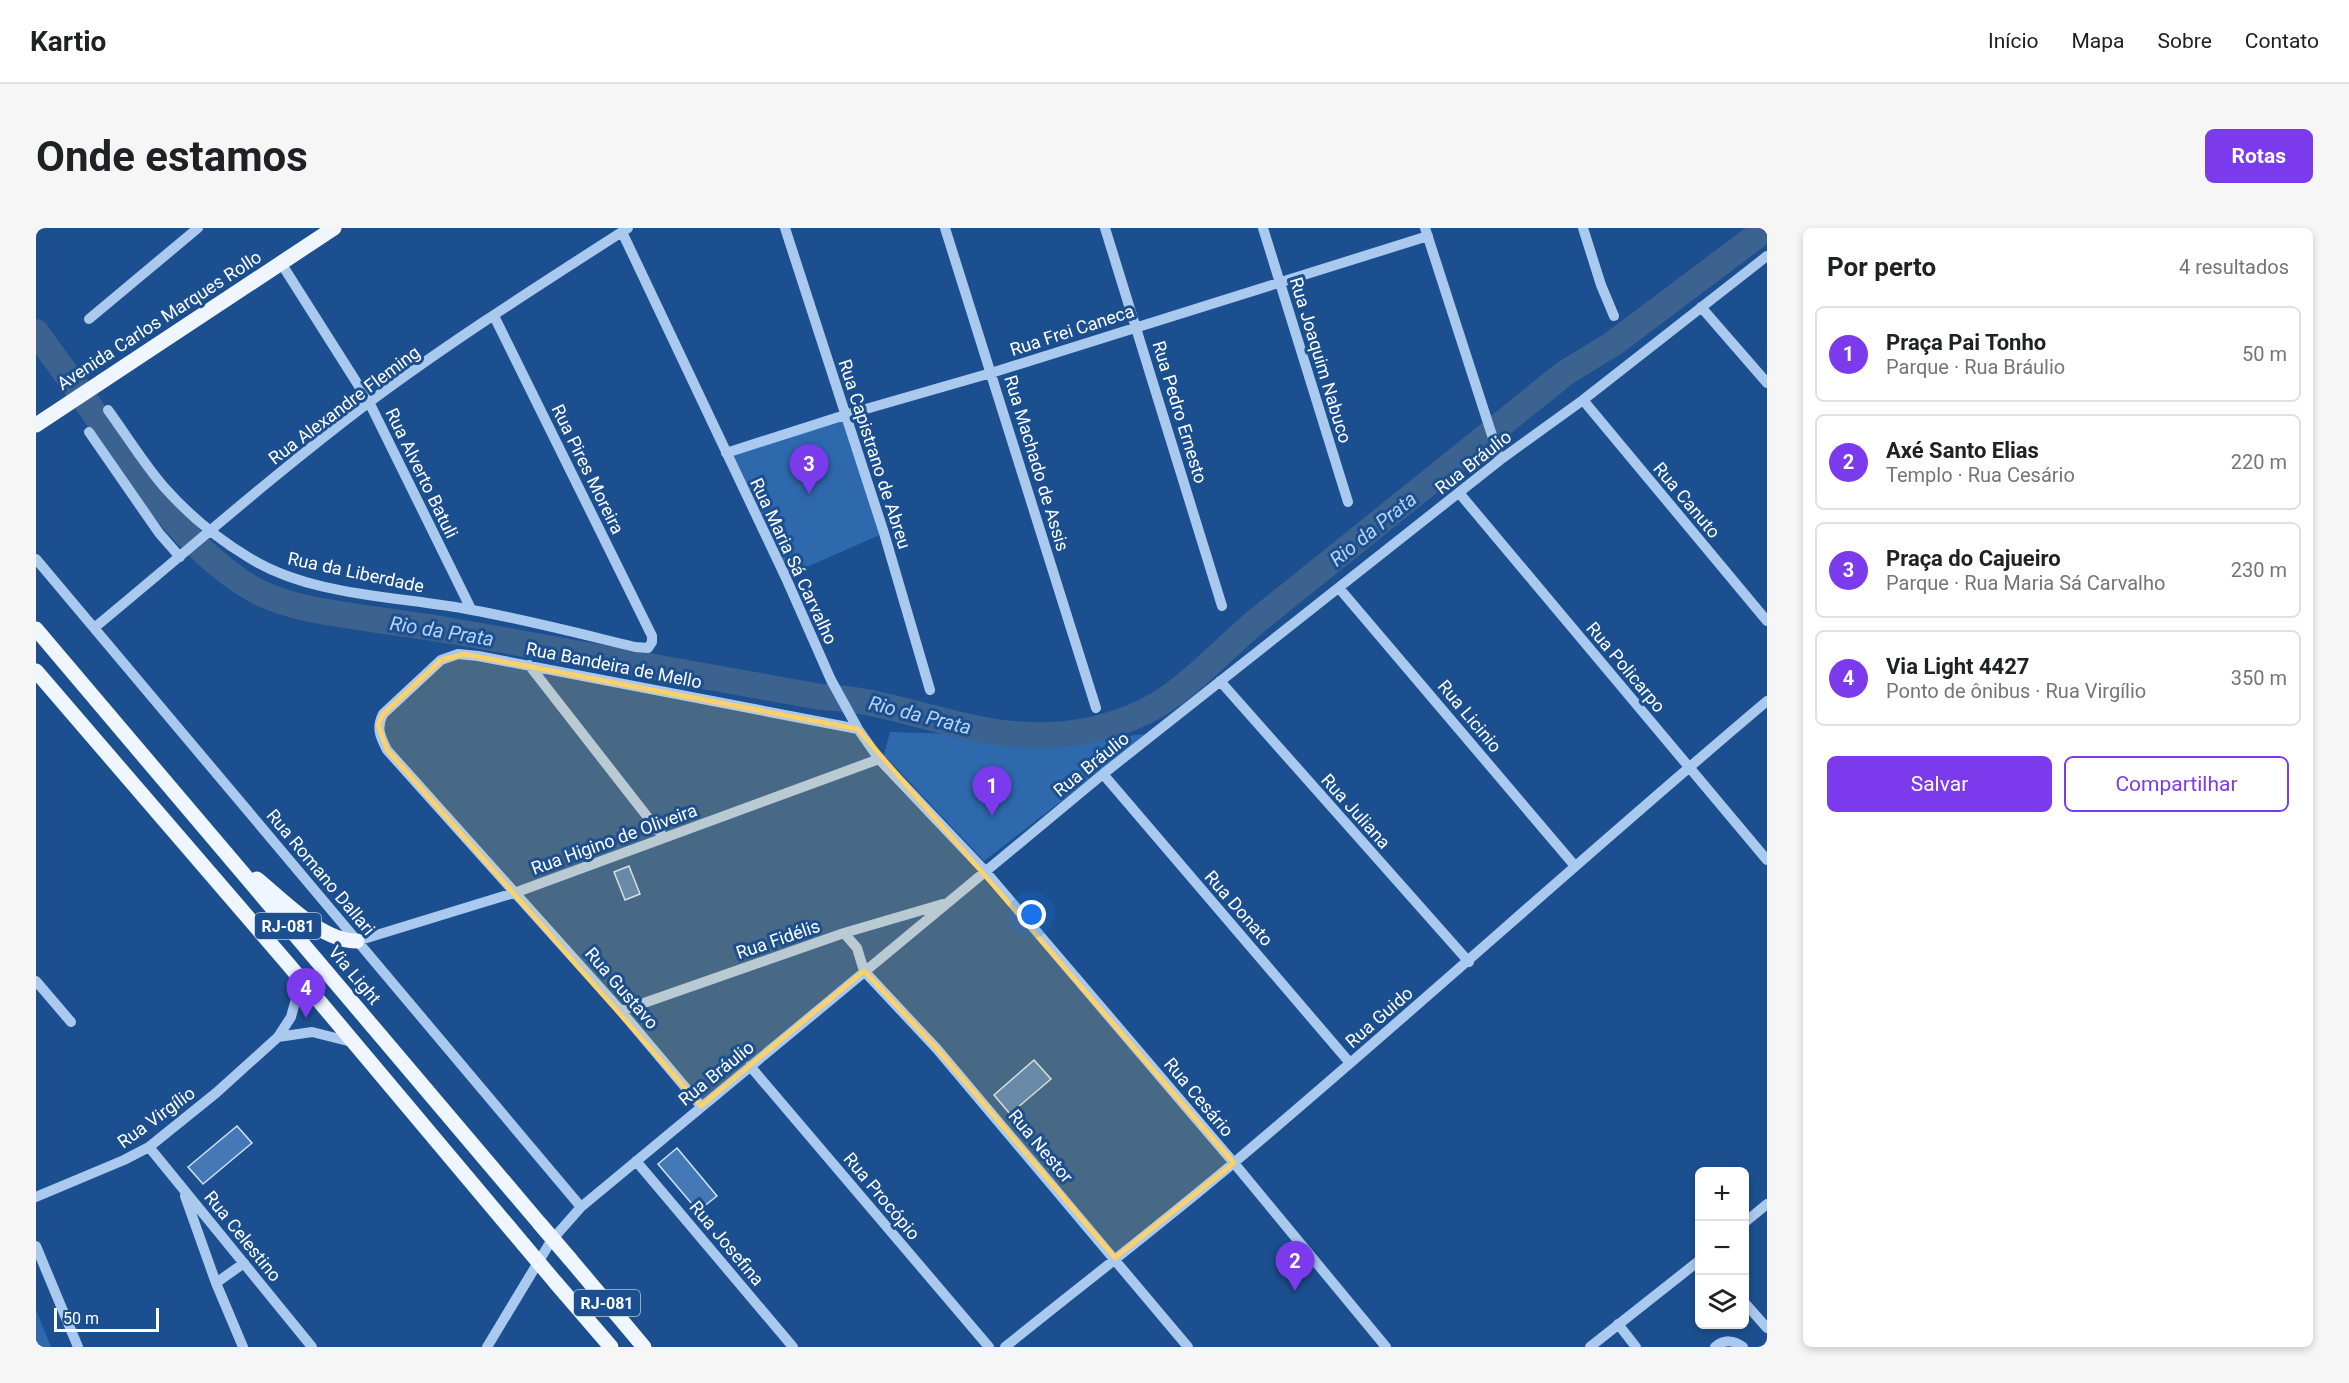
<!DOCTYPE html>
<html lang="pt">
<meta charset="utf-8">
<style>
:root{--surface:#fff;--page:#f6f6f6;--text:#202124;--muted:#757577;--line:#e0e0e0;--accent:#7c3aed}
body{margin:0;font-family:Roboto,sans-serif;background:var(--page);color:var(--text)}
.controls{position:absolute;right:18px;bottom:18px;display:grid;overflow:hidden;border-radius:9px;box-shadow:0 3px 9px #0003}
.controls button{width:54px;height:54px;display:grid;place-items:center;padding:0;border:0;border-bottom:2px solid var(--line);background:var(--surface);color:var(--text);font:30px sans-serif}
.scale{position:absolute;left:18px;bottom:15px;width:105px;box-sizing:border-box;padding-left:6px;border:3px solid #fff;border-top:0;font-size:16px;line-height:21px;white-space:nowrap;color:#fff;-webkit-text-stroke:4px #1b4f8f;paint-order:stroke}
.you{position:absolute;left:996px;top:687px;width:21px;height:21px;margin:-15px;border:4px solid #fff;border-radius:50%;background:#1a73e8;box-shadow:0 0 0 9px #1a73e833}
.badge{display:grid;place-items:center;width:39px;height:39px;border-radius:50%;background:var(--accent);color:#fff;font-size:20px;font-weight:700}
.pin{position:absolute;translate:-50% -50px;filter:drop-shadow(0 2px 3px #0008)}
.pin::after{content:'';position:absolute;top:32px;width:21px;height:18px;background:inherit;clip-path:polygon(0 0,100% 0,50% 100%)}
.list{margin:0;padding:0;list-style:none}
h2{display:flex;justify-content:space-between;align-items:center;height:78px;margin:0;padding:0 24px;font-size:26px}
h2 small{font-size:20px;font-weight:400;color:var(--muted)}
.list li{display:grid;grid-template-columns:39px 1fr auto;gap:18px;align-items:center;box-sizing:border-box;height:96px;margin:0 12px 12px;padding:0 12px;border:2px solid var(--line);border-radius:9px}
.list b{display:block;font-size:22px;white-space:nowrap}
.list p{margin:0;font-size:20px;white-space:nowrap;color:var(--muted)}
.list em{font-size:20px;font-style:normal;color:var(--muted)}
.actions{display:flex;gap:12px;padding:18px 24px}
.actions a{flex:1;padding:14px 0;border:2px solid var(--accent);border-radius:9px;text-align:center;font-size:21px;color:var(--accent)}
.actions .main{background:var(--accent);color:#fff}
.icon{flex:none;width:33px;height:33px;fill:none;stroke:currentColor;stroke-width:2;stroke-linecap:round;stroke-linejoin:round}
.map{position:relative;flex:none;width:1731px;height:1119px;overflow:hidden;border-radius:9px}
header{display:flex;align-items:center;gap:36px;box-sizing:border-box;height:84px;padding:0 30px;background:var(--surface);border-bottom:2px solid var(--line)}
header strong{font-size:28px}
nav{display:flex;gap:33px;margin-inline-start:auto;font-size:21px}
.intro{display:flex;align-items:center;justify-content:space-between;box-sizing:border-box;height:144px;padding:0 36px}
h1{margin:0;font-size:42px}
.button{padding:15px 27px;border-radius:9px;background:var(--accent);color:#fff;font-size:21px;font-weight:700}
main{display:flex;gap:36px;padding:0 36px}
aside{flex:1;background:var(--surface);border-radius:9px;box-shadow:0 3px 9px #0003}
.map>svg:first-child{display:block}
.green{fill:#2e69ad}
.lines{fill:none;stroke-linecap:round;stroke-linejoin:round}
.river{stroke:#3c6290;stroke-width:26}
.building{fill:#4478b7;stroke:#cfe3fa;stroke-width:1.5}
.minor{stroke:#a9c9ee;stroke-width:10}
.major{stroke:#f0f6ff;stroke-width:15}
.major-bridge{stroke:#f0f6ff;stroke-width:15}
.marked{fill:#ffd166;fill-opacity:0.2;stroke:#ffd166;stroke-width:4.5;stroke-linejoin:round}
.labels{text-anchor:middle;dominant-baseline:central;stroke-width:6;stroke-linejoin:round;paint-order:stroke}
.shield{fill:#1b4f8f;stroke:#bbcadd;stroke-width:1.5}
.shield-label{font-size:16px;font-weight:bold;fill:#fff}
.street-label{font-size:18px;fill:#fff;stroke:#1b4f8f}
.water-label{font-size:20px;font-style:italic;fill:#b5d3f5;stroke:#1b4f8f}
</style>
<header>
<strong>Kartio</strong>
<nav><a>Início</a><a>Mapa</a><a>Sobre</a><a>Contato</a></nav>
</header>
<div class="intro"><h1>Onde estamos</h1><a class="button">Rotas</a></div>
<main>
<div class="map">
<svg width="1731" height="1119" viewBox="0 0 1731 1119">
<rect width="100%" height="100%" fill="#1b4f8f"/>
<path class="green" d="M809,189L846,306L750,348L694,226Z
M854,504L919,506L978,514H1022L1112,506L948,633L848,527Z
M0,1082L15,1119H0Z"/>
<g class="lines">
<path class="river" d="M0,104C18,130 37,154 54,179C98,242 142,312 207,355C244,380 293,384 335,391C364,395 393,399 422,404C543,425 664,448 785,469C800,470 815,471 830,474C892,486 952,511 1017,507C1051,505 1091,495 1121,477C1158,455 1194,414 1228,387C1329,306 1429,225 1529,145L1578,115L1731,0"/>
</g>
<path class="building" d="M593,638L604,666L589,672L578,644Z
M998,832L1015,851L974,886L958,867Z
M201,898L216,915L167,956L152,939Z
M641,920L681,968L662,983L622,936Z"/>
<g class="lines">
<path class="minor" d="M749,0L848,305L894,462
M909,0L1060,480
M1069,0L1186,378
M1227,0L1312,274
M1389,0L1464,232
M1547,0L1565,57L1578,88
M586,4L750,350L795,452L822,501L843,531L949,643L1198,935L1350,1119
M245,35L333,174L435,381
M1665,79L1731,155
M53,91L162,0
M1547,172L1731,393
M72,182C91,208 108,236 128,259C152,286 182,311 212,329C275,369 364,368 436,382C491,392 545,406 599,419L612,420L616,414V408L458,88
M53,204L123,305L144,329
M690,225L809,187L955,145L1392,8
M1424,266L1731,632
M0,331L545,979
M1303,360L1539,638
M58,400C149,325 238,246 332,175C415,113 505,56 592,0
M493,437L628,610
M1184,453L1433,734
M1067,546L1314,835
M808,705L821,720L828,743L901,821L1152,1119
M321,713L481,664L843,531
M0,753L35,794
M585,783L808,705L907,676
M242,809L276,804L316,814
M714,838L953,1119
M665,878L585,783L351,522C344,508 340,500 347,486L405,432L422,426L442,428L822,501
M113,919L276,1119
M600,933L757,1119
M149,968L180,1055L207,1119
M0,969L88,932L113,919L180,865L242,809L255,789L261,767L258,745
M1708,995L1731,976
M0,1018L42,1119
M180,1055L208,1035
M1708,1074L1731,1100
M1582,1096L1600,1119
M451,1119L515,1013L545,979L1067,546L1464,232L1547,172L1731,28
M969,1119C1046,1057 1124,997 1200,933C1379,782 1552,624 1731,473
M1554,1119L1664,1032
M1679,1119C1688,1111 1698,1112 1707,1119"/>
<path class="major" d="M0,197L298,0
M0,401L504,996
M0,443L252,736L488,1017
M221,651C248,673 285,713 321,713
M534,1031L608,1119
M520,1055L575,1119"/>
<path class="major-bridge" d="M504,996L534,1031
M488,1017L520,1055"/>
</g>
<path class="marked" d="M428,426L822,501L1198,935L1079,1030L901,821L828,743L665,878L351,522L342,497L347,486L405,432Z"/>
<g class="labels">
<g class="shield">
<rect x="219" y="685" width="66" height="26" rx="4.5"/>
<rect x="538" y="1062" width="66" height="26" rx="4.5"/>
</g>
<g class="shield-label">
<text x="252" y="698">RJ-081</text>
<text x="571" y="1075">RJ-081</text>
</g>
<g class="street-label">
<text transform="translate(123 92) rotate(-33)">Avenida Carlos Marques Rollo</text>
<text transform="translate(1036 102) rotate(-18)">Rua Frei Caneca</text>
<text transform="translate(1285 132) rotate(73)">Rua Joaquim Nabuco</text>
<text transform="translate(308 177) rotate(-37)">Rua Alexandre Fleming</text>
<text transform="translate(1144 184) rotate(73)">Rua Pedro Ernesto</text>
<text transform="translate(839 226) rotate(72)">Rua Capistrano de Abreu</text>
<text transform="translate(1437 234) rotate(-38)">Rua Bráulio</text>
<text transform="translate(1001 235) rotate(73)">Rua Machado de Assis</text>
<text transform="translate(552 241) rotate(64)">Rua Pires Moreira</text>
<text transform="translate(386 245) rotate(64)">Rua Alverto Batuli</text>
<text transform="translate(1651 272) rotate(50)">Rua Canuto</text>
<text transform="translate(758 333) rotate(65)">Rua Maria Sá Carvalho</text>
<text transform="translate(320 344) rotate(12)">Rua da Liberdade</text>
<text transform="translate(578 437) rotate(11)">Rua Bandeira de Mello</text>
<text transform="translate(1590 439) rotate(50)">Rua Policarpo</text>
<text transform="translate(1434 488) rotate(50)">Rua Licinio</text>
<text transform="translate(1055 536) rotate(-39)">Rua Bráulio</text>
<text transform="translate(1320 583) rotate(48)">Rua Juliana</text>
<text transform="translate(578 611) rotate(-20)">Rua Higino de Oliveira</text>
<text transform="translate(285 644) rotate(50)">Rua Romano Dallari</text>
<text transform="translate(1203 680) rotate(49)">Rua Donato</text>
<text transform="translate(742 711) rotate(-19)">Rua Fidélis</text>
<text transform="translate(319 747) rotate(50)">Via Light</text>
<text transform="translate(586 760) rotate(49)">Rua Gustavo</text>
<text transform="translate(1343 789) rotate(-41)">Rua Guido</text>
<text transform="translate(680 845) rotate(-39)">Rua Bráulio</text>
<text transform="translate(1163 869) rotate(50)">Rua Cesário</text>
<text transform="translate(120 889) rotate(-36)">Rua Virgílio</text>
<text transform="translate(1005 918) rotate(50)">Rua Nestor</text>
<text transform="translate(846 968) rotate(50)">Rua Procópio</text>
<text transform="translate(207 1008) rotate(51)">Rua Celestino</text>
<text transform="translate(691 1015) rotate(50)">Rua Josefina</text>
</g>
<g class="water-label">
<text transform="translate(1337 301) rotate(-39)">Rio da Prata</text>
<text transform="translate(406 403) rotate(9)">Rio da Prata</text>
<text transform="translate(884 487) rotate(14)">Rio da Prata</text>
</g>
</g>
</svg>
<div class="controls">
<button>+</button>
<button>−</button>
<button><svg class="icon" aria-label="layers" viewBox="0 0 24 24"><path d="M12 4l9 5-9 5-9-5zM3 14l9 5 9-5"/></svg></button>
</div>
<div class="scale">50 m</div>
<div class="you"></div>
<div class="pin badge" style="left:956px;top:588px">1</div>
<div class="pin badge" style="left:1259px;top:1063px">2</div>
<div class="pin badge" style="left:773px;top:266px">3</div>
<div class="pin badge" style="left:270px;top:790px">4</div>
</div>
<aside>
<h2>Por perto<small>4 resultados</small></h2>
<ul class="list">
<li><span class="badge">1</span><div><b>Praça Pai Tonho</b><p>Parque · Rua Bráulio</p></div><em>50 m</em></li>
<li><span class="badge">2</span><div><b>Axé Santo Elias</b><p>Templo · Rua Cesário</p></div><em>220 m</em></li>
<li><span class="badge">3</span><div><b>Praça do Cajueiro</b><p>Parque · Rua Maria Sá Carvalho</p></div><em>230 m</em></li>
<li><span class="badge">4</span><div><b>Via Light 4427</b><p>Ponto de ônibus · Rua Virgílio</p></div><em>350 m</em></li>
</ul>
<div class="actions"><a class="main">Salvar</a><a>Compartilhar</a></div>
</aside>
</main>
